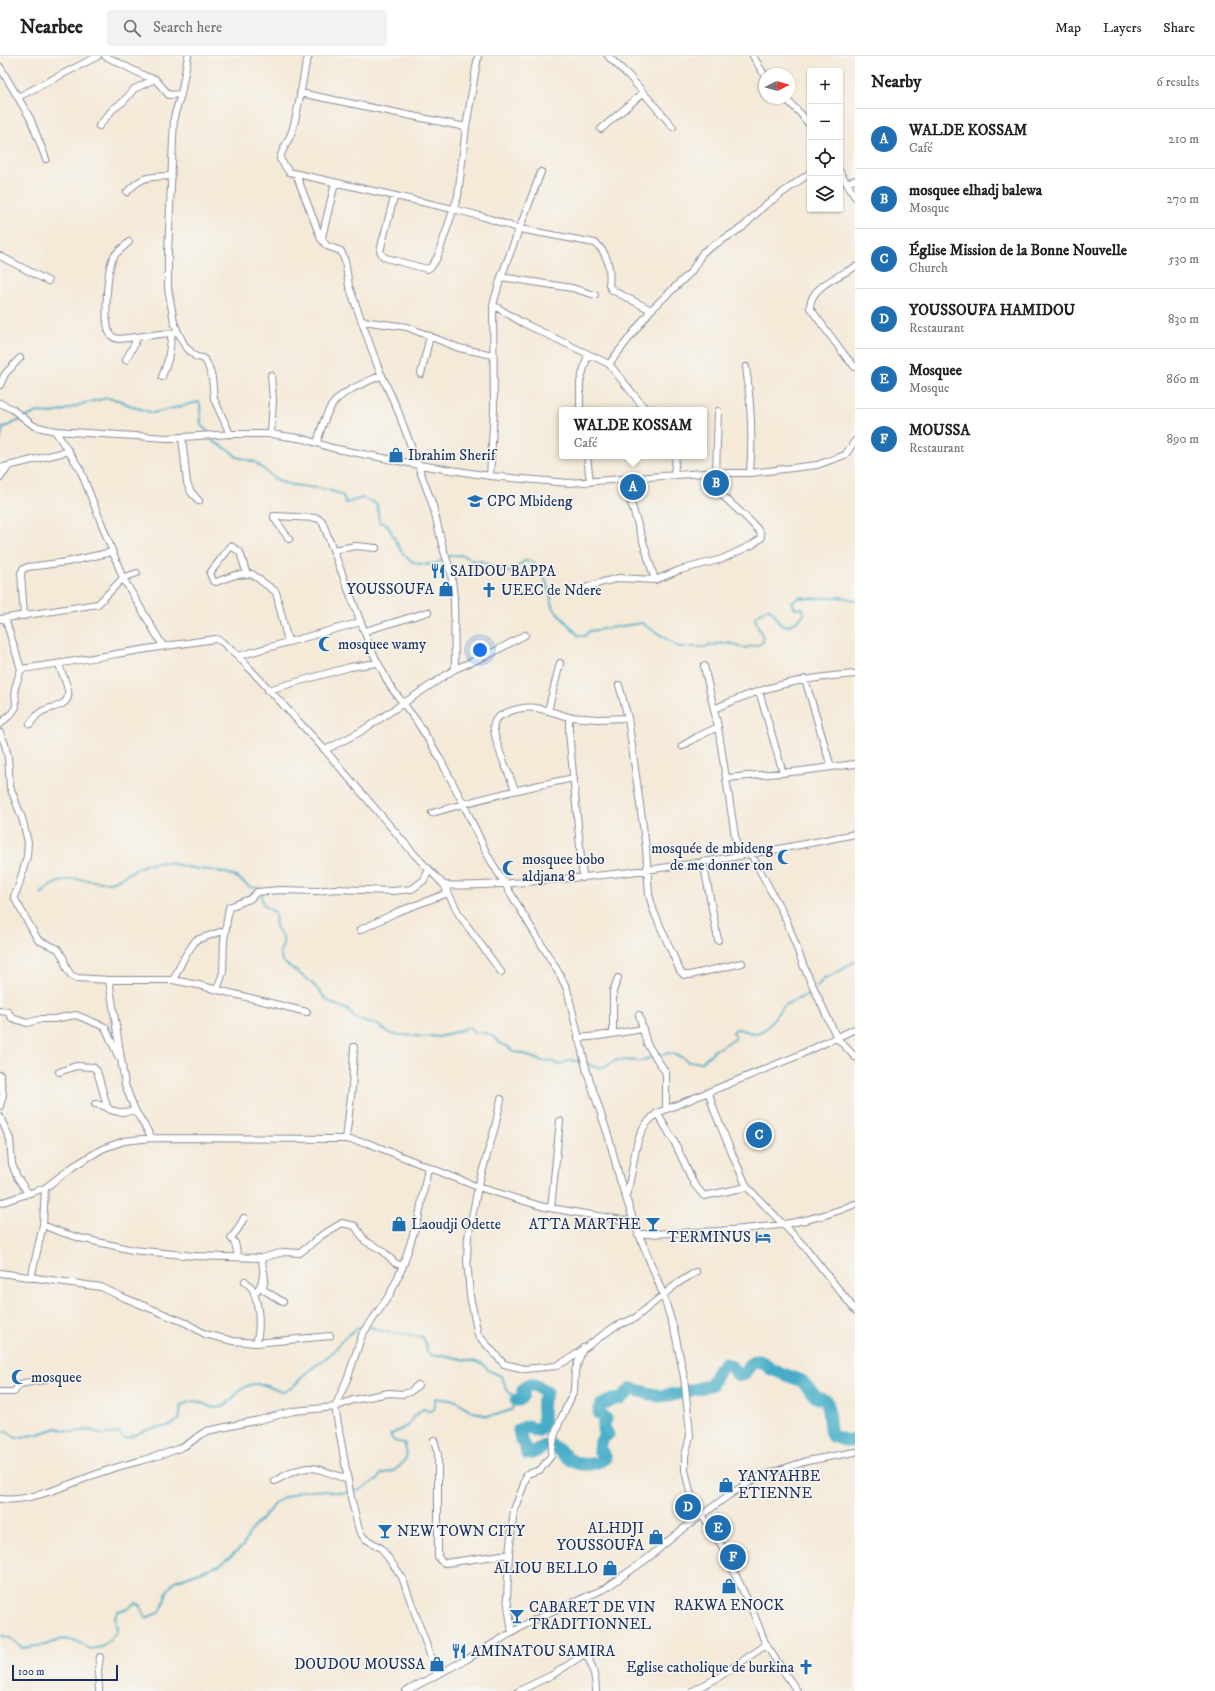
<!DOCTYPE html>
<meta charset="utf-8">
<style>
:root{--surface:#fff;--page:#f2f2f2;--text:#202124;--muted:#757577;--line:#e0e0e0;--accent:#1f6fb2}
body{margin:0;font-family:"IM FELL DW Pica",serif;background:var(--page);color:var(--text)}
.controls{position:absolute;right:12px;top:12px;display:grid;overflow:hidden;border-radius:4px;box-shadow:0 1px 3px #0004}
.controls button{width:36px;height:36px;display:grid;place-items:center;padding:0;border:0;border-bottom:1px solid var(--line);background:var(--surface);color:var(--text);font:20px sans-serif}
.compass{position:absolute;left:759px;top:12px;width:36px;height:36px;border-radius:50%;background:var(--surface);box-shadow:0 1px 3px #0004;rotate:84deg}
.scale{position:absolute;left:12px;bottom:10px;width:106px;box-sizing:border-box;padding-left:4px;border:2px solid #1b2f5e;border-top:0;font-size:11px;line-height:14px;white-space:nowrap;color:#1b2f5e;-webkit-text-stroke:3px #f6f6f2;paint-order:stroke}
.you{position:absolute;left:480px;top:594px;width:14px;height:14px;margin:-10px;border:3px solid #fff;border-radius:50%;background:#1a73e8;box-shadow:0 0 0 6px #1a73e833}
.badge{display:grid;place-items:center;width:26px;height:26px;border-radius:50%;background:var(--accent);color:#fff;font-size:13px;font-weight:700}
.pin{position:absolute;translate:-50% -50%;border:2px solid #fff;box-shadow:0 1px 4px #0006}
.popup{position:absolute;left:559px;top:351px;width:148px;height:52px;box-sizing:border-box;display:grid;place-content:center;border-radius:4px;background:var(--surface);filter:drop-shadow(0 1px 3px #0005);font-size:13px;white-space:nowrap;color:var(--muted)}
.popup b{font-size:15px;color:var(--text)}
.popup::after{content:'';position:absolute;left:50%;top:100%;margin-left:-8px;border:8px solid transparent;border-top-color:var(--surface)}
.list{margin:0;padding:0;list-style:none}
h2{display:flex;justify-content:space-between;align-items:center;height:52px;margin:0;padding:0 16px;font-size:17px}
h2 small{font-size:13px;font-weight:400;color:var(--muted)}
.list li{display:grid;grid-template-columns:26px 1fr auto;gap:12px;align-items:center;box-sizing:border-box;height:60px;padding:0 16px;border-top:1px solid var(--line)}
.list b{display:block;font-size:15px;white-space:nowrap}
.list p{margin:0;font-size:13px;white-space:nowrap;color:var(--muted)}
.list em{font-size:13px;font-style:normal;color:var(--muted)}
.icon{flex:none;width:22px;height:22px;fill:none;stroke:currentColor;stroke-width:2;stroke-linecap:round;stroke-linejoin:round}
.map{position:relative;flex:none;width:855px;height:1635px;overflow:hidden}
header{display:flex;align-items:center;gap:24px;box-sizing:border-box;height:56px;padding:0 20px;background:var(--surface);border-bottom:1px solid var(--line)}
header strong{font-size:19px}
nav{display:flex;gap:22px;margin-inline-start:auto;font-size:14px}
.search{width:280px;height:36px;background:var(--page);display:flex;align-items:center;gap:10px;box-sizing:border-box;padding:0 14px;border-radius:4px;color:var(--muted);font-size:15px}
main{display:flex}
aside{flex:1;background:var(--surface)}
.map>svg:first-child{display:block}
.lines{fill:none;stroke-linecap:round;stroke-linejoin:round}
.stream{stroke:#47adc7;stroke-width:2}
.river{stroke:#47adc7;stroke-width:13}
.minor-casing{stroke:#888c9a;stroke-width:8}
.minor{stroke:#fff;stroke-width:6}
.labels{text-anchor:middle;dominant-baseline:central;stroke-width:3;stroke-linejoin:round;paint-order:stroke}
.poi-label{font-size:15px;fill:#1b2f5e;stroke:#f6f6f2;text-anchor:start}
</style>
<header>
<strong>Nearbee</strong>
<div class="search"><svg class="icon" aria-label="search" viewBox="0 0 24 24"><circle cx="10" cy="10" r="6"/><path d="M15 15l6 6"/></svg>Search here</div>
<nav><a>Map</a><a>Layers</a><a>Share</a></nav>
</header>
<main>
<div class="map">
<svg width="855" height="1635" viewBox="0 0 855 1635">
<rect width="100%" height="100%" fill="#f6f6f2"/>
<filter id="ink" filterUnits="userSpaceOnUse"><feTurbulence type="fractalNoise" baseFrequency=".025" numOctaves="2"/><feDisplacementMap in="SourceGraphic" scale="8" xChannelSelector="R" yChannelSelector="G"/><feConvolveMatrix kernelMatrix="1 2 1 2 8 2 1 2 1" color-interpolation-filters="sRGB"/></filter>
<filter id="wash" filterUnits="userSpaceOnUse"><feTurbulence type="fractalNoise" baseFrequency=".012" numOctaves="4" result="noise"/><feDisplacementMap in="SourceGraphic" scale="16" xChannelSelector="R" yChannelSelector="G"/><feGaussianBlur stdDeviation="0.9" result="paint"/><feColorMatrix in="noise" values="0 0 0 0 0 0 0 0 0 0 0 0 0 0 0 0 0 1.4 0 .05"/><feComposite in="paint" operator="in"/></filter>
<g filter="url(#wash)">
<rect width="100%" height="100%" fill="#f5e9d7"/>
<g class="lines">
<path class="stream" d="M210,381L214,386L229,394L237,401L255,406L274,422L286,428L324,433L338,437L343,440L346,447L362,442L377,448L379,466L387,468C396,483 402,507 421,508C431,509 436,509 444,502
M0,386L3,372L37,356L52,357L62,355L85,347L107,342L119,344L131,350L153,357L198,346L200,347L201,369L209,377
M448,500L461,499L475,505H481L505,516H512L524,505H531L543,516L554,553L579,580H585L587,577L590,575L642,567L679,591H705L718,588L729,587L743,592L758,589L763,586C764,577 756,571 755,561L768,552L774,557L780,568L788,570L799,564L804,558L803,552L795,553L792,546L800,541C818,546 838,536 855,545
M262,838C260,850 268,851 275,857L276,871L283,882V889L280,896L282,905L311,926L329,946L348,954L355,962L367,967L377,968L390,978L426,981L431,980L439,981L470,971L474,977C485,976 493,977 499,987L507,990L514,996L521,997L541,1005H551L559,1009L570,1004L583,1006
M41,839C48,828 66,822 79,823C90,824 98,827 109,826C122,824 133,813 145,809C169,802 178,811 199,813C210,814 223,815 232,819C239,821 244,828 250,831C254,832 258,831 261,833
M816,932L824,922C830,921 851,909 855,905
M587,1007C596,1015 608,1011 616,1004L640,1005L659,999L669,997L682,1001L688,1006H702L715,994L733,984L735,981L733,976L736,973C742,972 747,977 754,977C769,976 772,963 781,953C789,944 804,942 814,936
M0,1377C7,1374 10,1377 16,1382L38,1378L57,1372L71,1376L91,1374L103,1379L118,1377L124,1382H128L146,1374L169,1370L179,1364L181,1350C202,1337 206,1356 221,1351C236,1346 237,1327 259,1328C268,1329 274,1333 281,1336C283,1336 286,1335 287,1334C295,1331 299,1324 305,1318C314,1310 324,1304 333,1296C337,1292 339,1287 342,1284C349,1276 357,1273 365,1269L385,1276L423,1281L427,1290L426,1295L433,1300L442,1299L482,1307L488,1314L501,1320L508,1335L517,1344L511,1354L496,1359L487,1360L471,1355L457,1345L435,1342V1351L433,1354L429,1355L423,1353L412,1362L409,1369L390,1379L394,1385L404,1387L407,1397L406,1402L400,1410L393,1415L381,1418L377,1424L360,1434L343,1437L316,1434L300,1435L275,1446L269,1455L251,1474L243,1490L221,1508L175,1525L167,1535L162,1553L158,1557L146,1562L140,1549L136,1547L128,1552L118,1555L115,1560L117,1575L110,1584L102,1591L90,1593L77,1585L62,1583L45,1589L23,1592L10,1582L0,1579"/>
<path class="river" d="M516,1344H519L523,1339V1334L528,1329H534L546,1335C546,1339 544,1340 543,1344C540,1355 549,1367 537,1375L528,1370L519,1374C520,1382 524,1389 528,1398C537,1398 544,1387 550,1389C556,1391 563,1398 568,1402C578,1411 595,1410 605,1402L604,1398L599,1394C599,1386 602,1382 608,1378L603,1374V1370L606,1363L599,1358L600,1350L612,1344L621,1342L632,1333L659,1340L677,1338L711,1329L720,1312L724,1308C734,1308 733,1317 739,1319C745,1321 747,1312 750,1309C752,1306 756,1305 759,1305L764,1307L771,1313L802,1325L816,1341L827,1345L830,1374L832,1380L848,1385H855"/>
</g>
</g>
<g filter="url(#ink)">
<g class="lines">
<defs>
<path id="minor" d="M105,0L145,20L155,23L169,39L181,38
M188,0L181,38L174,61L168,197V232L174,266L178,276L185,290L196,301L203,302L207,307L212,321L214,343L230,378
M309,0L306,7C302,28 299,51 293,72C290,84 282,92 280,103L289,116L453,153L484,161L520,173L595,187C609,198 611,213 609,229L612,234L651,254
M608,0L629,20L673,71
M753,0L765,20
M0,11L30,62L46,103
M300,37L466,71
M18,41L98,0
M785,42L801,58L810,70
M99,70L113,53L123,46L134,33L155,23
M601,73L643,37
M840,116L855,141
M296,118L321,183L327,190L341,195L345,205L349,230L378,311L398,355L433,450L443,492L451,517L454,541L455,613
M847,127L855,124
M127,136C143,119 149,121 172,120
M394,141L380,195L383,200L386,202L427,213L431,211L437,202L458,140L466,71L478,0
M322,181L335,127
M129,186C124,191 116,196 113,202C107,213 104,264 109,276C111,281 114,282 119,283L178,276
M0,200L48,225
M855,211C840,220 809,231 810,252L846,301L855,311
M501,221L572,232L595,239
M493,249L523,267L609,308L651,254L691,216L703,196L743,171L764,150L810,117
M362,265L407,271L459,292L493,299
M126,304L138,281
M609,308L646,354
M746,311C751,347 753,381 750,417
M421,318L430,280
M271,319L273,344L271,378
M162,321L168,304L172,277
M0,329L5,318L20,302
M0,347L12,353L34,370L55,375L167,382L230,378H271L304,383L332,392L419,409L490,420L569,427L703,417H750L817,409L845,399L855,385
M580,354V326L588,298
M55,375L80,413L123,522L163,590
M182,381L187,427L191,436L199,445
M317,387C330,339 338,339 382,319
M587,400L590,426
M0,412L69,395
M716,417L718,355
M674,419L676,400
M490,420L494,353L493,249L501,221L541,116
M0,422L9,410
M624,424L655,524
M289,483L274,462V460L317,462L322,465L371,593L390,630L416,664L438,699L463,747L488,800L560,919L567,933L587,1016L609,1082L620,1124L634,1166L663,1238L675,1277L684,1321L689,1367L690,1380L685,1400V1414L690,1436L695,1448L722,1490L753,1556L766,1589L797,1635
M333,494L356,490L376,492
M247,519L240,496L231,490L210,517L213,525L216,526L235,519L252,518L276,536L288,586
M585,532L603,526L619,522L655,524L680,514L722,503L752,489L761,482L760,476L750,465L724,441L703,417
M24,560L21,517L23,513L28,511L67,506L112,496
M5,562L21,613
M0,563L98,548L123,522L137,517
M365,575L428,556
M238,600L361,566
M704,610L718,671L738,799
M805,623L831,711
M619,629L628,662L646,792L649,839L654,856L680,915L684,919H690L742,907
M268,634L350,611L377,607
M759,635L783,717
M714,653C764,630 801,622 855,618
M548,655L560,607
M569,661L598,663L628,662
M0,668L11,658L16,651L15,632L21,613C86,604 151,591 216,583L222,586L238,600L325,694L414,798L444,829C478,831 512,827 547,824C650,817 754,799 855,778
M30,668C33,664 37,658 41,656C49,650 71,652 68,635C67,626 61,617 59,608
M0,677L5,688L8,701L10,731L22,762L28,786L27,800L18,832L14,840L16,845L38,884L58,893L63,901L67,913L71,919L77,922L109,924H173L198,929L307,956
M682,690L697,681L718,671
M325,694L360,676L455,613L490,598L525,579
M727,722L801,715L855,708
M515,734C508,715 497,694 494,674C492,665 497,661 504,658C529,645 544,654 569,661V676L583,822
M432,757C478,743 526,731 574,722
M751,798L786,863L804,911L837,982L855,1001
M703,805L718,884
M444,829L460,860L501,916
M360,874L397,856L448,837
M109,924L125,1029L135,1054L152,1082
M173,924L185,900L196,884L226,874
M217,934L223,916L224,884L229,851L250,843L257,836L279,834L318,835L335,833L393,835L412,833L424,824L429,813
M0,955L8,956L12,962L27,967L42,963H54L76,959L105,971L118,1000
M639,959L647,988L666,1017V1053
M613,978V935L618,922
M578,982L599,980L643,973
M59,1016L76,1010L93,1011L97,1015L107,1050
M0,1019L3,1039L0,1050
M709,1037L714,1054L733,1100L747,1131L805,1191L855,1254
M95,1048C105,1050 104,1050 111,1054C118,1057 128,1056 135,1054
M657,1057L674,1085L694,1128L704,1140L747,1131
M0,1061L10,1083L12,1108L17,1121L28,1137
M346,1083L352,1032L354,991
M428,1111L419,1160L403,1210L390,1238L362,1279L348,1321L335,1351L351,1442L359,1474L364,1482L381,1492L402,1521L437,1618
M45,1132L43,1169L60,1176L80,1182L133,1194L194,1200L261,1202L284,1196L300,1197L322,1179L342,1167L355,1170L365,1185L382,1194L395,1207L403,1210
M626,1139C634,1118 633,1088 644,1071C647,1066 653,1061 657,1057L797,1000L855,973
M0,1147L45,1132L74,1110L102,1093L124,1085L152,1082L346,1083L368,1087L478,1131L495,1071L501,1043
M551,1152L560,1065
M634,1166L544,1151L478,1131L468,1181L467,1203L470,1240L478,1279L504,1308L525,1313L556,1310L571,1302L614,1271L635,1262L678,1227L696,1216
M638,1178C665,1178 691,1176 718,1175C764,1172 812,1167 855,1148
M238,1201L235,1187L231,1182L238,1173L244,1162
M264,1216L265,1224L263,1231L264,1234L283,1246
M0,1217L101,1231L120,1240L186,1267L205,1278L233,1285L256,1287L330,1280
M31,1222L43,1169
M245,1225C247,1228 251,1230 253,1234C259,1249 261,1272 256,1287
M254,1238C264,1229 265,1214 261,1202
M0,1336H14L19,1329L24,1327L44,1324
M434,1384L438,1398V1500L440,1504L445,1507L509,1498
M275,1425C309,1406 312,1410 348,1424
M0,1443C34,1447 79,1423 111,1413C135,1405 162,1401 184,1390C193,1386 198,1379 207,1375L259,1364L294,1355L335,1351L353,1344L389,1337L403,1338L410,1336L418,1329
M512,1577L507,1542L509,1498L514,1454L523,1431L527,1418L540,1414L551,1400L554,1381L559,1367L574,1335L575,1315L583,1292
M99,1635L98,1614L100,1601
M406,1635L469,1602L528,1567L606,1532L648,1502L679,1476L729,1439L758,1421L807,1405L855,1396
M519,1635L554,1618L583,1599L588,1601C593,1612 596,1623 596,1635
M693,1635L719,1621L766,1589"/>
</defs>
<use href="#minor" class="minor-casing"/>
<use href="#minor" class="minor"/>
</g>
</g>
<defs>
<symbol id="shop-bare" viewBox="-9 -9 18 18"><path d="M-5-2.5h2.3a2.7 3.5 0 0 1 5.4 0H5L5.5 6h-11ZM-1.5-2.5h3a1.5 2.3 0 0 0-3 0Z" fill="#1f6fb2" stroke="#f6f6f2" stroke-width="2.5" paint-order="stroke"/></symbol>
<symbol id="school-bare" viewBox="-9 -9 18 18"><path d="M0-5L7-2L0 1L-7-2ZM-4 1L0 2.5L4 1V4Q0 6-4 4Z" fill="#1f6fb2" stroke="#f6f6f2" stroke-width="2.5" paint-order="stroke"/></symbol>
<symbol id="restaurant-bare" viewBox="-9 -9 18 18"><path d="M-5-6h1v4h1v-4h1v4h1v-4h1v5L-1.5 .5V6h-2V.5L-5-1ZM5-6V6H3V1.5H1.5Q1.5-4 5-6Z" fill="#1f6fb2" stroke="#f6f6f2" stroke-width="2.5" paint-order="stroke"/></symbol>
<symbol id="church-bare" viewBox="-9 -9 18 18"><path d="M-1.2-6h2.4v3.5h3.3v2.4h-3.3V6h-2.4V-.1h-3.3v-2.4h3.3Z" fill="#1f6fb2" stroke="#f6f6f2" stroke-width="2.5" paint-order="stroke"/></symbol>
<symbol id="mosque-bare" viewBox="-9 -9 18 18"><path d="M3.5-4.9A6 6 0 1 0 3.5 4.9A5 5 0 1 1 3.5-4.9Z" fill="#1f6fb2" stroke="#f6f6f2" stroke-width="2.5" paint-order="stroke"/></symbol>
<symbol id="bar-bare" viewBox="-9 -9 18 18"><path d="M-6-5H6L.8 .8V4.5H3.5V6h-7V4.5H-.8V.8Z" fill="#1f6fb2" stroke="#f6f6f2" stroke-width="2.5" paint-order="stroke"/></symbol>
<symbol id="hotel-bare" viewBox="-9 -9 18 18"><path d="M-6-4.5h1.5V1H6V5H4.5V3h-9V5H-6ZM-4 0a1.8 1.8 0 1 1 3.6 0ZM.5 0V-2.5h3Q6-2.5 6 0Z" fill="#1f6fb2" stroke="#f6f6f2" stroke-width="2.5" paint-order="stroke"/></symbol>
</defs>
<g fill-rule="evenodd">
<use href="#shop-bare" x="385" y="388" width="22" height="22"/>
<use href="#school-bare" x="464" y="434" width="22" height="22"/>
<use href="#restaurant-bare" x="427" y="504" width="22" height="22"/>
<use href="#shop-bare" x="435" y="522" width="22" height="22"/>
<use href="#church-bare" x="478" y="523" width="22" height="22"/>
<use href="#mosque-bare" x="315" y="577" width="22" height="22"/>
<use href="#mosque-bare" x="774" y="790" width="22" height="22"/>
<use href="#mosque-bare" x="499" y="801" width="22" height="22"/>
<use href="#shop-bare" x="388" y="1157" width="22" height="22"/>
<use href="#bar-bare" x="642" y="1157" width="22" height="22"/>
<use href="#hotel-bare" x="752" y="1170" width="22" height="22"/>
<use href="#mosque-bare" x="8" y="1310" width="22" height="22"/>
<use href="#shop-bare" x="715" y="1418" width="22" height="22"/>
<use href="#bar-bare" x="374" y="1464" width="22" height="22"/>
<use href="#shop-bare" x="645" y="1470" width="22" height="22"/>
<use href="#shop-bare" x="599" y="1501" width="22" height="22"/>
<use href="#shop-bare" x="718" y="1519" width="22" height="22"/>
<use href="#bar-bare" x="506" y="1549" width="22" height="22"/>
<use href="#restaurant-bare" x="448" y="1584" width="22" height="22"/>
<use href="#shop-bare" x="426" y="1597" width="22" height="22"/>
<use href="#church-bare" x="795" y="1600" width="22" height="22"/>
</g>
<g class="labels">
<g class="poi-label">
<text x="408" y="399">Ibrahim Sherif</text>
<text x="487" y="445">CPC Mbideng</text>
<text x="450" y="515">SAIDOU BAPPA</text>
<text x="434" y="533" text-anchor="end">YOUSSOUFA</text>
<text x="501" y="534">UEEC de Ndere</text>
<text x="338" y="588">mosquee wamy</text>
<text x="773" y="792" text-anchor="end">mosquée de mbideng<tspan x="773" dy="17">de me donner ton</tspan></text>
<text x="522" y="803">mosquee bobo<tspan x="522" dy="17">aldjana 8</tspan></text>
<text x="411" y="1168">Laoudji Odette</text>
<text x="641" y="1168" text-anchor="end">ATTA MARTHE</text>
<text x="751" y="1181" text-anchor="end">TERMINUS</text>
<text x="31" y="1321">mosquee</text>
<text x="738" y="1420">YANYAHBE<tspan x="738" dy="17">ETIENNE</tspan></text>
<text x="644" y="1472" text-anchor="end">ALHDJI<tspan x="644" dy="17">YOUSSOUFA</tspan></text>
<text x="397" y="1475">NEW TOWN CITY</text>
<text x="598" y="1512" text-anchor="end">ALIOU BELLO</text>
<text x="729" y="1549" text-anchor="middle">RAKWA ENOCK</text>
<text x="529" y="1551">CABARET DE VIN<tspan x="529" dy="17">TRADITIONNEL</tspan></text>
<text x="471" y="1595">AMINATOU SAMIRA</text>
<text x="425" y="1608" text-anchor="end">DOUDOU MOUSSA</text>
<text x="794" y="1611" text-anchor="end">Eglise catholique de burkina</text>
</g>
</g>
</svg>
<div class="controls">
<button>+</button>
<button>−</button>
<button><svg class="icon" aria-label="locate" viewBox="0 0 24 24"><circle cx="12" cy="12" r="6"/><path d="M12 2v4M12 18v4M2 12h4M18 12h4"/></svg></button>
<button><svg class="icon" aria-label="layers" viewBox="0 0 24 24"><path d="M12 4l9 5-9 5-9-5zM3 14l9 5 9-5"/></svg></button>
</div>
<svg class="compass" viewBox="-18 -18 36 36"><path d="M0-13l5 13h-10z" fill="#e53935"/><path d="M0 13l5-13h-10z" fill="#757577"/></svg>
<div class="scale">100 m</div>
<div class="you"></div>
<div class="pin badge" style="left:633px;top:431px">A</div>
<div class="popup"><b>WALDE KOSSAM</b>Café</div>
<div class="pin badge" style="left:716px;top:427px">B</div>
<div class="pin badge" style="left:759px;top:1079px">C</div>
<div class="pin badge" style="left:688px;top:1451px">D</div>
<div class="pin badge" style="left:718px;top:1472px">E</div>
<div class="pin badge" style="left:733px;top:1501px">F</div>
</div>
<aside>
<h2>Nearby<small>6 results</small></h2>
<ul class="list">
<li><span class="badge">A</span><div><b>WALDE KOSSAM</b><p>Café</p></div><em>210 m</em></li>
<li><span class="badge">B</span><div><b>mosquee elhadj balewa</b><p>Mosque</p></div><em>270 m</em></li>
<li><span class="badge">C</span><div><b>Église Mission de la Bonne Nouvelle</b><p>Church</p></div><em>530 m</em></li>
<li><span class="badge">D</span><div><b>YOUSSOUFA HAMIDOU</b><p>Restaurant</p></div><em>830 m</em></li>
<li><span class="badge">E</span><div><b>Mosquee</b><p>Mosque</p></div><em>860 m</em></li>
<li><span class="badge">F</span><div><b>MOUSSA</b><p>Restaurant</p></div><em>890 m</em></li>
</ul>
</aside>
</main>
